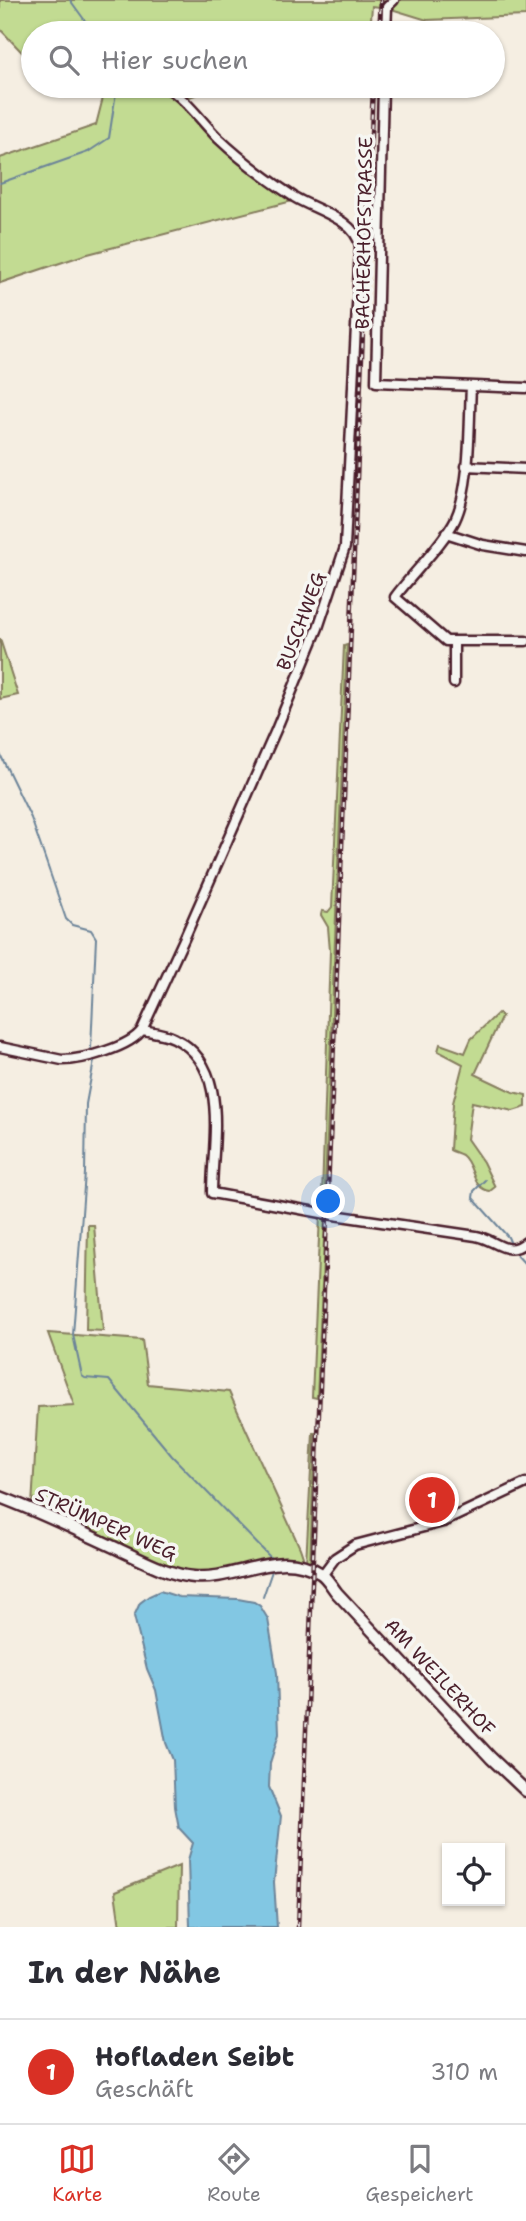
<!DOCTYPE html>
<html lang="de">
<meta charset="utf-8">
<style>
:root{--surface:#fff;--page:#f7f7f7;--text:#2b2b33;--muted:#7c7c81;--line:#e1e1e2;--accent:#d93025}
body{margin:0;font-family:"Shantell Sans",sans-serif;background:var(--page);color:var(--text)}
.controls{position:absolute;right:21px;bottom:21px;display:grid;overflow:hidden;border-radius:0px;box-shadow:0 2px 5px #0004}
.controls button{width:63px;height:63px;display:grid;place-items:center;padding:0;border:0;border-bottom:2px solid var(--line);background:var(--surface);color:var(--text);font:35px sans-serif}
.you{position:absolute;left:329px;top:1202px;width:24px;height:24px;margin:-18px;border:5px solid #fff;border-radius:50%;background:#1a73e8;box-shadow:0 0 0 10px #1a73e833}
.badge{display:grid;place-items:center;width:46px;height:46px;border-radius:50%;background:var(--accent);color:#fff;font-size:23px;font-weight:700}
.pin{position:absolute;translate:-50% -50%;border:4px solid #fff;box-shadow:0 2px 7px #0006}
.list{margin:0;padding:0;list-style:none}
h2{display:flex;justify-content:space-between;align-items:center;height:91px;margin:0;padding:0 28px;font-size:30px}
h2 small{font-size:23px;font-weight:400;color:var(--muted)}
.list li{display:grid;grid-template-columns:46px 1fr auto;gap:21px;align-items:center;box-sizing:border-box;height:105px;padding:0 28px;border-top:2px solid var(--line)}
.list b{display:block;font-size:26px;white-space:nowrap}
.list p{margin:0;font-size:23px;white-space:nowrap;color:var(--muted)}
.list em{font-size:23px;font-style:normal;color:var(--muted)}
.icon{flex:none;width:38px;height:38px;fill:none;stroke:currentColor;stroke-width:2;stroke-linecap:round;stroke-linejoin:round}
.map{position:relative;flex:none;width:526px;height:1927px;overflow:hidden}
.search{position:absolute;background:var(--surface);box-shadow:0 2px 5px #0004;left:21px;right:21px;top:21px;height:77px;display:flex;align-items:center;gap:18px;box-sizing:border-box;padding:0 24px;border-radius:38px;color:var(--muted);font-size:26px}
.sheet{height:196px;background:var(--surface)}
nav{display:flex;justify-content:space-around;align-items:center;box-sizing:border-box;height:98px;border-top:2px solid var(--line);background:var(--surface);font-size:19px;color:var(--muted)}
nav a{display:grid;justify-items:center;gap:4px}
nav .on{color:var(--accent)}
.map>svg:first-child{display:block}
.green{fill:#c2db92;stroke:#867d5e;stroke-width:2}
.water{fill:#82c7e3;stroke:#6c8499;stroke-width:2}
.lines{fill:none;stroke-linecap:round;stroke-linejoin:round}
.stream{stroke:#6c8499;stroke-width:2}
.minor-casing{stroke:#4a1f2b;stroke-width:13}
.tertiary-casing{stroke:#4a1f2b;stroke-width:15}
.minor{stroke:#f6f6f2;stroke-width:8}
.tertiary{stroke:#f6f6f2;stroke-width:10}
.rail-casing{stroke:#4a1f2b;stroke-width:4.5}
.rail{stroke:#f6f6f2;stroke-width:2;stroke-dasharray:5;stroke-linecap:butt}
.labels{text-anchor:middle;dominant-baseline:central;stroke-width:7;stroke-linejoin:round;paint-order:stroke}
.street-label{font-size:19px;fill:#4a1f2b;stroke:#f6f6f2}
</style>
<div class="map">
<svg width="526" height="1927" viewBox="0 0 526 1927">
<rect width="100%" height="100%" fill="#f5eee2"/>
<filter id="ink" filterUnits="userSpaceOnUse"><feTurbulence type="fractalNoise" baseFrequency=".0143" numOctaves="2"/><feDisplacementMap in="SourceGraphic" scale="14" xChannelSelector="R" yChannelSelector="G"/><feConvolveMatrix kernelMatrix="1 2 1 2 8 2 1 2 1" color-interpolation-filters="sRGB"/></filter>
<g filter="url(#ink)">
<path class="green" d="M0,0H526V16L427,20L388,8L372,6L370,33H33V64L0,29Z
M106,86H220L181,100L202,123L296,200L84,255L0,283V158L96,125Z
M0,639L18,695L0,699Z
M347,645L324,1211L316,1209L322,1195L330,951L328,927L321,915L322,911L328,912L332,907L344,646Z
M498,1013L502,1016L475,1074L513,1092L526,1095V1107L513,1111L472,1102L467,1139L483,1162L495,1187L490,1191C471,1189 475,1165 462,1155C458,1153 454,1152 450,1150L453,1103L463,1064L438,1051L440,1044L465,1053L471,1039Z
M320,1215L325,1216L317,1398L312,1397Z
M88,1225H94L103,1331L86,1330Z
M48,1333L142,1340L148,1384L229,1392L300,1548L303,1557L301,1562L198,1576L171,1570L32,1506L38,1407L74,1405Z
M313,1433H315L310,1565L306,1563Z
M179,1866L178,1927H120L115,1892Z"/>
<path class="water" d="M160,1591L179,1597L238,1599L254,1602L260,1606L268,1619L277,1673L279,1734L270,1763L269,1787L281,1816L274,1882L277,1927H190L188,1860L193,1843L179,1828L175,1807L173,1760L166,1743L156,1690L147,1669L134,1616L140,1603L149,1596Z"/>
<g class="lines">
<path class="stream" d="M70,0L94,33
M0,183L88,152L109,138L117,86
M0,754L31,818L66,919L72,925L91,930L96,938L91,1048
M94,1061L86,1104L85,1173L73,1335L82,1376L85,1378L109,1380L172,1456L272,1559
M485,1180L474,1191L473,1198L508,1237L511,1244
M515,1253L526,1265
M263,1597L273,1568"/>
<defs>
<path id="minor" d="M386,33L387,7L394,0
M164,86C185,97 201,121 218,138C241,160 267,179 294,197C315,210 355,219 360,246L345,547L318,628L276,730L185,937L142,1030C152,1032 164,1033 174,1038C231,1066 212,1142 212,1193L327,1214L476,1236C497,1240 507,1258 526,1242
M383,86L376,382L526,388
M471,386C469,425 471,486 455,520C443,544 411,575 395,597L446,641H526
M466,466L526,469
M446,533L483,545L526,552
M454,641V683
M0,1047L62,1060C83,1060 130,1047 142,1030
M323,1574L335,1558L355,1545L443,1522L526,1483"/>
<path id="tertiary" d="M0,1497C40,1512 79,1531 118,1549C142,1560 168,1575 194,1577C235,1581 279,1547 320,1573C327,1577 332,1587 337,1593L491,1758L526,1791"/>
</defs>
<use href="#minor" class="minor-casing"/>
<use href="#tertiary" class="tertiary-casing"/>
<use href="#minor" class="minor"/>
<use href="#tertiary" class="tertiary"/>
<defs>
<path id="rail" d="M379,33L381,0
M298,1927L373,86"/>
</defs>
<use href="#rail" class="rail-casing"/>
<use href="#rail" class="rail"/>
</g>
</g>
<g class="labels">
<g class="street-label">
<text transform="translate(364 233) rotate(-89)">BACHERHOFSTRASSE</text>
<text transform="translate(301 621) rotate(-69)">BUSCHWEG</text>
<text transform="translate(106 1524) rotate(24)">STRÜMPER WEG</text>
<text transform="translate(440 1677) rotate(47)">AM WEILERHOF</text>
</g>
</g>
</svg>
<div class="controls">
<button><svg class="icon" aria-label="locate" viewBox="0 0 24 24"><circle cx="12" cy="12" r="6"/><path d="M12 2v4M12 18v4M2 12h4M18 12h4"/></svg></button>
</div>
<div class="you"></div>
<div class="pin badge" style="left:432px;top:1500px">1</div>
<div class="search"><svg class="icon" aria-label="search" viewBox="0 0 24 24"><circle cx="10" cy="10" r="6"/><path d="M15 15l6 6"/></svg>Hier suchen</div>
</div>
<section class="sheet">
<h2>In der Nähe<small></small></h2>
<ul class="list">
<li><span class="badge">1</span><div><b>Hofladen Seibt</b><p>Geschäft</p></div><em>310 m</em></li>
</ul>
</section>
<nav>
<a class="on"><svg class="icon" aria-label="map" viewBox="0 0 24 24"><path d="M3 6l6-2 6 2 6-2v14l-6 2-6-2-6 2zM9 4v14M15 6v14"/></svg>Karte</a>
<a><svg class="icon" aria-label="directions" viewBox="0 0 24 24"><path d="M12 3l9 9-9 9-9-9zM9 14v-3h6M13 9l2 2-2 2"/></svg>Route</a>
<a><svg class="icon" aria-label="saved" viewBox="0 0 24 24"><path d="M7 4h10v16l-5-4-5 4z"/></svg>Gespeichert</a>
</nav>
